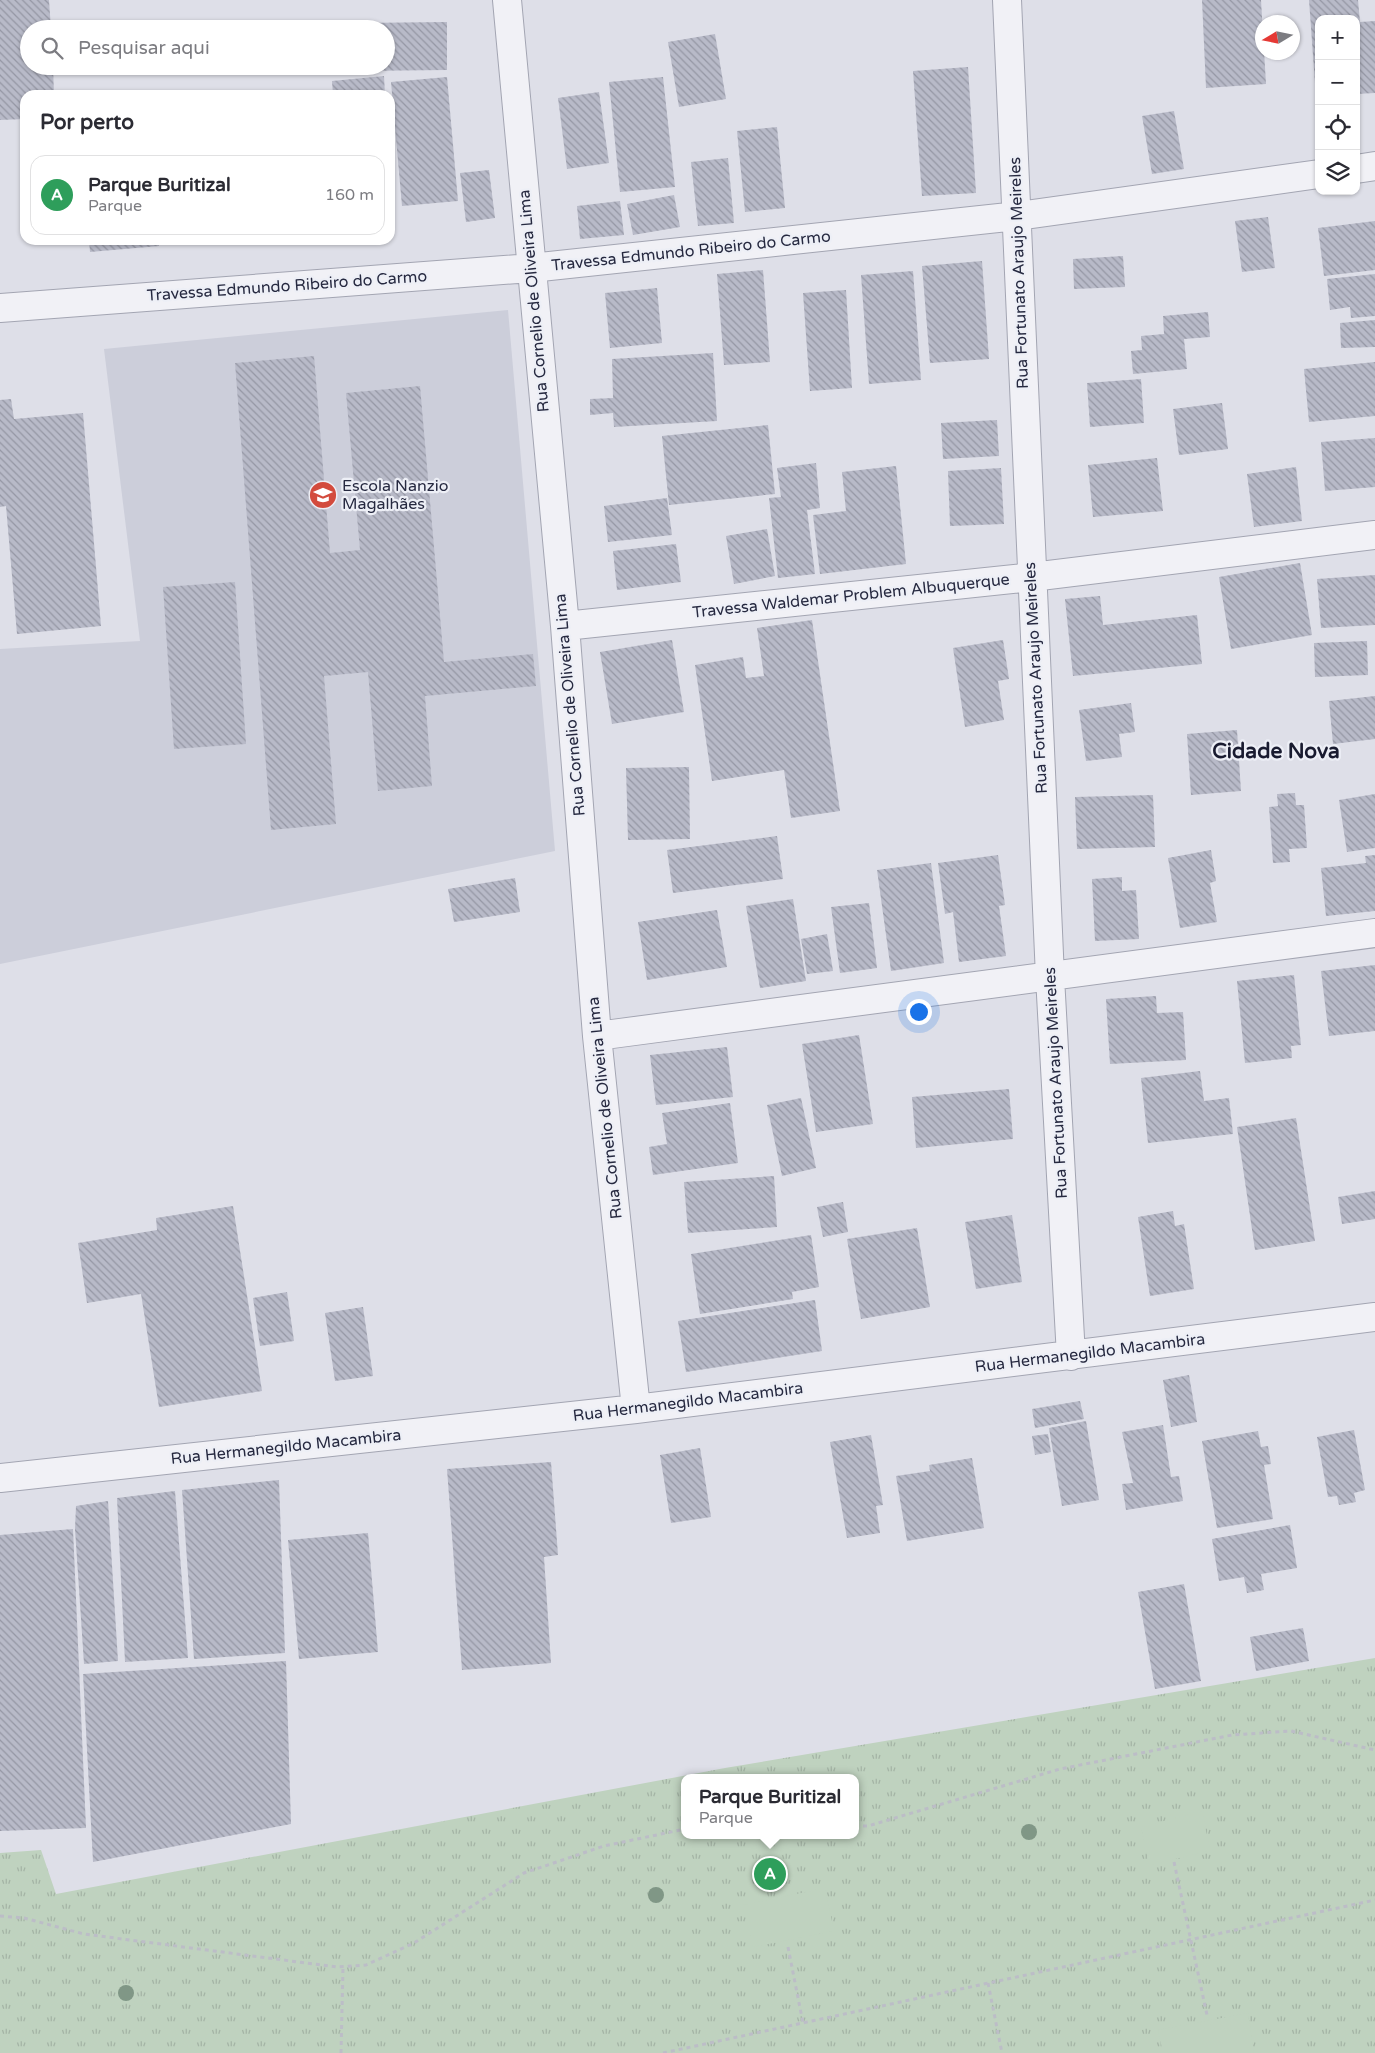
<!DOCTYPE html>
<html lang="pt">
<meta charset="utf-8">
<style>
:root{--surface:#fff;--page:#f2f2f3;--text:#2b2b33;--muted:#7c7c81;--line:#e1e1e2;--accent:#0f766e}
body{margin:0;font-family:"Varela Round",sans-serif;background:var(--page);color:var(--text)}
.controls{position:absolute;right:15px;top:15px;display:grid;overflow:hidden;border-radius:10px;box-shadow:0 1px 4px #0004}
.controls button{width:45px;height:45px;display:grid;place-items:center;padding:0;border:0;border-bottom:1px solid var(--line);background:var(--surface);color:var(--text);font:25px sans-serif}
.compass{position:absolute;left:1255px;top:15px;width:45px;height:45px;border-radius:50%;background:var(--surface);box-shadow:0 1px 4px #0004;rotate:260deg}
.you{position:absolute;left:918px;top:1011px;width:18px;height:18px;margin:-12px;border:4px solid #fff;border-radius:50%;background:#1a73e8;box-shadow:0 0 0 8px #1a73e833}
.badge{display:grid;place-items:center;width:32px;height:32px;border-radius:50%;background:var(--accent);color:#fff;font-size:16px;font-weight:700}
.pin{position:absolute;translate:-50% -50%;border:2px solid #fff;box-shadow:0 1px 5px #0006}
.popup{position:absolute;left:681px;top:1774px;width:178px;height:65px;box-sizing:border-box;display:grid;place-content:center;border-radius:10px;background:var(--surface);filter:drop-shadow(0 1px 4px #0005);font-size:16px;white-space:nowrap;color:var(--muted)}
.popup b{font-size:19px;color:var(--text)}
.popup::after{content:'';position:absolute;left:50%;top:100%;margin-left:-10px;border:10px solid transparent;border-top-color:var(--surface)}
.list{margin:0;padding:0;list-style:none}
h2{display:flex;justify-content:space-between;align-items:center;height:65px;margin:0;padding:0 20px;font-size:21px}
h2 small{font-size:16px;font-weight:400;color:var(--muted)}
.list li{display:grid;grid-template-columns:32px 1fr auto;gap:15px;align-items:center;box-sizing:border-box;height:80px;margin:0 10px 10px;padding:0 10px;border:1px solid var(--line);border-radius:15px}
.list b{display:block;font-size:19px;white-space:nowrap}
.list p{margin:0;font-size:16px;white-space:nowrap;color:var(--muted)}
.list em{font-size:16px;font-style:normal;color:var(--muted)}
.icon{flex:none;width:28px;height:28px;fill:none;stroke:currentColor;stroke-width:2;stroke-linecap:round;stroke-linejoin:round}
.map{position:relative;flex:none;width:1375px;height:2053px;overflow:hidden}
.search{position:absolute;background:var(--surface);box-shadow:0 1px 4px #0004;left:20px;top:20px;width:375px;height:55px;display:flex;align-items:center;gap:12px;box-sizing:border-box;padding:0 18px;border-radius:28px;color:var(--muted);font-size:19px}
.panel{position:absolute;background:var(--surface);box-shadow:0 1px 4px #0004;left:20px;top:90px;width:375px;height:155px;border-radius:15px}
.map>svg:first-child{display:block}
.built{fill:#ccceda}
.park{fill:url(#park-tufts);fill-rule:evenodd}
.pitch{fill:#bfd2bf}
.building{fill:url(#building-back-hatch)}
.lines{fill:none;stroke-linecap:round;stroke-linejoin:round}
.minor-casing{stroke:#a3a5b2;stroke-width:30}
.path{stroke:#bcbdc7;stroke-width:3;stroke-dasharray:4 4;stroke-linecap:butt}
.minor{stroke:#f1f1f6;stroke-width:28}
.tree{fill:#809786}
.labels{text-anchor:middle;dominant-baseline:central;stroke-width:4.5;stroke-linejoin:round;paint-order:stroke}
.street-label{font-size:16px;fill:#262940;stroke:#edeff6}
.poi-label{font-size:16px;fill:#262940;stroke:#edeff6;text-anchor:start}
.district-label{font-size:21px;font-weight:bold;fill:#191b30;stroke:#edeff6}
</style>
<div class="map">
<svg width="1375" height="2053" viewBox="0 0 1375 2053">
<defs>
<pattern id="park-tufts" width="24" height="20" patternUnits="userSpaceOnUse" patternTransform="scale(1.25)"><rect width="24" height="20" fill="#bfd2bf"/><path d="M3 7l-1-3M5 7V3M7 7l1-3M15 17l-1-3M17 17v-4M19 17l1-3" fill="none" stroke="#a4b4a5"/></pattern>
<pattern id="building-back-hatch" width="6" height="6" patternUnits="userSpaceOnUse" patternTransform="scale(1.25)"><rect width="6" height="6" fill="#b8bac8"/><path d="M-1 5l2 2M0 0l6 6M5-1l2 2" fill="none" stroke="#9597a4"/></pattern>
</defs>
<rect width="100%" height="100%" fill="#dedfe8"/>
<path class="built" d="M508,310L555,851L0,964V649L140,641L104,349Z"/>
<path class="park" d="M1375,1658V2053H0V1853L41,1850L56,1894L725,1768ZM685,1778H855V1835H685Z"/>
<path class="pitch" d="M1202,1811L1210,1851L1149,1865L1141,1827Z
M825,1888L834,1931L753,1947L743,1905Z
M1248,2013L1254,2053H1163L1158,2030Z"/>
<path class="building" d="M0,0H49L51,29H29V66H53L54,95H25V119L0,120Z
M1202,0H1261L1266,84L1206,88Z
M1309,0H1358L1360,22L1375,21V93L1356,94V19H1319V97H1316Z
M447,22V70L359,71L358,66H386V29H358V23Z
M715,34L726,99L679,107L668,42Z
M968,67L976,193L922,196L913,71Z
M384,76L385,95H333L332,81Z
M447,77L458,201L402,206L391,82Z
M663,77L675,187L620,192L609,82Z
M148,92V95H124V94Z
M599,92L609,163L567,169L558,98Z
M1174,111L1184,169L1152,174L1142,116Z
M777,127L785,208L745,212L737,131Z
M728,158L734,223L698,226L691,162Z
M390,163L395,199H390Z
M489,170L495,218L466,222L460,173Z
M674,195L680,227L633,235L627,204Z
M620,201L624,235L580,239L577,206Z
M1268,217L1275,268L1242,272L1235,221Z
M1375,221V270L1324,276L1318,228Z
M89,240H159V246L90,252Z
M1123,256L1125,287L1074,289L1073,259Z
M982,261L989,359L930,363L922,266Z
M763,270L770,362L724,365L717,274Z
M913,271L921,380L869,384L861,275Z
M1375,274V316L1351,318L1350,307L1330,310L1327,279Z
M657,288L662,343L610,348L605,293Z
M846,290L852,388L810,391L803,293Z
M1208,312L1210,337L1184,339L1187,369L1133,374L1131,351L1142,350L1141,336L1164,334L1163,316Z
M1375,320V347L1341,348L1340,323Z
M713,353L717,421L614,427L613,413L590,415V399L613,398L612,359Z
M314,356L330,553L360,550L346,393L420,386L444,662L533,654L536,686L425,696L432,786L378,791L368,672L324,676L336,824L271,830L235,363Z
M1375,362V416L1309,422L1304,369Z
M1141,379L1144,423L1090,427L1087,383Z
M11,399L14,419L83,413L101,626L17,634L6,506L0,507V400Z
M1222,403L1228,449L1179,455L1173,409Z
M997,420L999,456L943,459L941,423Z
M768,425L775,494L669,505L662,436Z
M1375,438V487L1325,491L1321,442Z
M1157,458L1163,511L1093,517L1088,465Z
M816,463L820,508L807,510L815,574L778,578L769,498L781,497L777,468Z
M896,466L906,564L820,574L813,515L846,511L842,472Z
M1296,467L1302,521L1254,527L1247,474Z
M1001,468L1004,524L950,526L948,471Z
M667,498L672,535L608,542L604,506Z
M767,529L775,576L734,584L726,536Z
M676,544L681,582L617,590L613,551Z
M1300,563L1312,635L1231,649L1219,577Z
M1375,575V625L1321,628L1317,579Z
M235,582L246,744L174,749L163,587Z
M1100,596L1103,625L1197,615L1202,664L1073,676L1065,599Z
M812,620L840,811L791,818L784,770L712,781L695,665L743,657L746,678L764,676L757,628Z
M672,640L684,712L612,724L600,652Z
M1003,640L1009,679L998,681L1004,720L965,727L953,648Z
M1367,641L1368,675L1315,677L1314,643Z
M1375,696V739L1333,744L1329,701Z
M1131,703L1135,732L1119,734L1122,757L1086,761L1079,710Z
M1237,730L1241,791L1191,795L1187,734Z
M689,767L690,839L628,840L626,768Z
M1295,793L1296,805H1304L1307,848L1289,849L1290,862L1273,863L1269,807L1278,806L1277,794Z
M1375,794V848L1347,852L1339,800Z
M1153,795L1155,847L1077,849L1075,797Z
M777,836L783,879L673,893L667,850Z
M1211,850L1216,881L1210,883L1217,922L1180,928L1168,858Z
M998,855L1005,905L999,906L1006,956L959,962L953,912L945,914L938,863Z
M1375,855V911L1326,916L1321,868L1366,863L1365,856Z
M931,863L944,963L891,971L877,870Z
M1122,877V891L1136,890L1139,939L1095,941L1092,879Z
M515,878L520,912L454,922L448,889Z
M793,899L806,981L760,988L746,906Z
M869,903L877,968L840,973L831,907Z
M717,910L727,967L647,980L638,922Z
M827,934L833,971L807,974L801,939Z
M1375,965V1031L1329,1036L1321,971Z
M1294,975L1301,1045L1291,1046L1292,1058L1245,1063L1237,981Z
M1156,996L1157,1013L1183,1012L1186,1060L1110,1064L1106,999Z
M859,1035L873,1124L816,1132L802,1044Z
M727,1047L733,1097L656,1105L650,1055Z
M1200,1071L1204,1101L1229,1098L1233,1134L1148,1143L1141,1078Z
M1009,1089L1013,1139L916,1148L912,1097Z
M801,1098L816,1168L782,1176L767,1105Z
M730,1103L738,1163L653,1175L649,1147L667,1144L662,1113Z
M1296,1118L1315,1241L1255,1250L1237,1127Z
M774,1176L777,1227L688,1233L684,1182Z
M1375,1191V1219L1342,1224L1338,1197Z
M843,1202L848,1232L823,1237L817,1207Z
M233,1206L262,1391L159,1407L141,1294L87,1303L78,1243L157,1230L156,1218Z
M1173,1211L1175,1226L1184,1224L1194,1289L1150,1296L1138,1217Z
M1012,1215L1022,1282L976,1289L965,1222Z
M917,1228L930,1307L861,1319L847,1239Z
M811,1235L819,1287L792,1292L793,1299L700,1314L691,1254Z
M287,1292L294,1341L260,1346L253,1298Z
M815,1300L822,1351L686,1372L678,1321Z
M363,1307L373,1376L335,1381L325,1313Z
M1189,1375L1197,1422L1171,1427L1163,1380Z
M1080,1401L1084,1419L1035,1428L1032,1409Z
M1086,1421L1099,1500L1062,1506L1049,1428Z
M1163,1425L1171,1477L1179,1476L1183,1501L1126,1510L1122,1484L1133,1483L1122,1432Z
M1354,1430L1365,1490L1354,1493L1356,1502L1339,1505L1337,1496L1328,1497L1317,1437Z
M1258,1431L1261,1447L1268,1446L1271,1464L1264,1465L1273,1519L1217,1528L1202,1441Z
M1048,1434L1051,1452L1035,1455L1032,1436Z
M871,1435L883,1505L876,1506L880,1533L847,1538L830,1442Z
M700,1448L711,1517L671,1523L660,1455Z
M972,1458L984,1528L907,1541L896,1476L930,1471L929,1465Z
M551,1462L558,1555L544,1557L551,1663L462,1670L447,1469Z
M279,1480L285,1653L194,1659L182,1490Z
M175,1491L188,1658L125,1662L117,1498Z
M108,1501L118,1661L84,1664L75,1529L76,1506Z
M1290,1525L1297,1568L1261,1574L1264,1590L1247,1593L1244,1577L1219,1581L1212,1539Z
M73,1529L86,1828L0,1831V1535Z
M368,1533L378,1652L299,1659L288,1540Z
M1184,1584L1201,1681L1155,1689L1138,1592Z
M1303,1628L1309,1661L1256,1671L1250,1637Z
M286,1661L291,1824L93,1862L83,1674Z"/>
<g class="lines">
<defs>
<path id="minor" d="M507,0L565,626L597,1036L636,1409
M1007,0L1050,977L1071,1356
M1356,169L1375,166
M0,308L531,268L1018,216L1319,174
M565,626L1032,577L1375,535
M597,1036L1375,933
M0,1478L636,1409L1375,1317"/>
</defs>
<use href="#minor" class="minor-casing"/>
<path class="path" d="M855,1826H868L1060,1769L1232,1735L1291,1731L1375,1750
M1174,1862L1207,2015
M0,1916L24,1918L84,1934L337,1967L366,1965L414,1943L524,1873L604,1846L685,1829
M788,1947L803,2023
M988,1983L1002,2053
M341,2053L343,1967
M663,2053L1375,1900"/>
<use href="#minor" class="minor"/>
</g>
<g class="tree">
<circle cx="1029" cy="1832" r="8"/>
<circle cx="656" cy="1895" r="8"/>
<circle cx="126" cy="1993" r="8"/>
</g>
<defs>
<symbol id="school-disc" viewBox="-11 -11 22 22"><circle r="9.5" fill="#d34b3d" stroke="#edeff6"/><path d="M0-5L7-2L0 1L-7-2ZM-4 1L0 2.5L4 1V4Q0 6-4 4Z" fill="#fff"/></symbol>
</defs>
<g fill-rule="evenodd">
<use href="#school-disc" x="307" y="479" width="32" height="32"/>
</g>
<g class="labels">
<g class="street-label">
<text transform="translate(691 251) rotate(-6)">Travessa Edmundo Ribeiro do Carmo</text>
<text transform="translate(1019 273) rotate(-92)">Rua Fortunato Araujo Meireles</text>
<text transform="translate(287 286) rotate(-4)">Travessa Edmundo Ribeiro do Carmo</text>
<text transform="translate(534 301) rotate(-95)">Rua Cornelio de Oliveira Lima</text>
<text transform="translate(851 596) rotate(-6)">Travessa Waldemar Problem Albuquerque</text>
<text transform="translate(1036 678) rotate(-93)">Rua Fortunato Araujo Meireles</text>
<text transform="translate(570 705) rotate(-95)">Rua Cornelio de Oliveira Lima</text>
<text transform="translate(1056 1083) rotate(-93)">Rua Fortunato Araujo Meireles</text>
<text transform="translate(605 1108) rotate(-96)">Rua Cornelio de Oliveira Lima</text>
<text transform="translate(1090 1353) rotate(-7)">Rua Hermanegildo Macambira</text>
<text transform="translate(688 1402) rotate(-7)">Rua Hermanegildo Macambira</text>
<text transform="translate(286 1447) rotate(-6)">Rua Hermanegildo Macambira</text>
</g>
<g class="poi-label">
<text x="342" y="486">Escola Nanzio<tspan x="342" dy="18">Magalhães</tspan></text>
</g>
<g class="district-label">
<text x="1276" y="751">Cidade Nova</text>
</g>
</g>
</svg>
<div class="controls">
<button>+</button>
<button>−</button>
<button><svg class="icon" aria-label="locate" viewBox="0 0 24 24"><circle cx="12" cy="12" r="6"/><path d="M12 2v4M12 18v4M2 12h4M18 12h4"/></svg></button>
<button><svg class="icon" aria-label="layers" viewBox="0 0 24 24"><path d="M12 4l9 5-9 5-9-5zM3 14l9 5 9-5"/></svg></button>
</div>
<svg class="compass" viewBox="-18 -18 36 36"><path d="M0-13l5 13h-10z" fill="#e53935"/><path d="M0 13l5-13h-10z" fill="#7c7c81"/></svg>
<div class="you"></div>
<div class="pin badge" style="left:770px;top:1874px;background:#2e9e5b">A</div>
<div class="popup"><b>Parque Buritizal</b>Parque</div>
<div class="search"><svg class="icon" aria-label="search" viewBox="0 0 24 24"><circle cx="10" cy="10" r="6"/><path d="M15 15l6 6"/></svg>Pesquisar aqui</div>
<section class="panel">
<h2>Por perto<small></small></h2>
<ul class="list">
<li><span class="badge" style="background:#2e9e5b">A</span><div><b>Parque Buritizal</b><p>Parque</p></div><em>160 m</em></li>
</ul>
</section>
</div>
